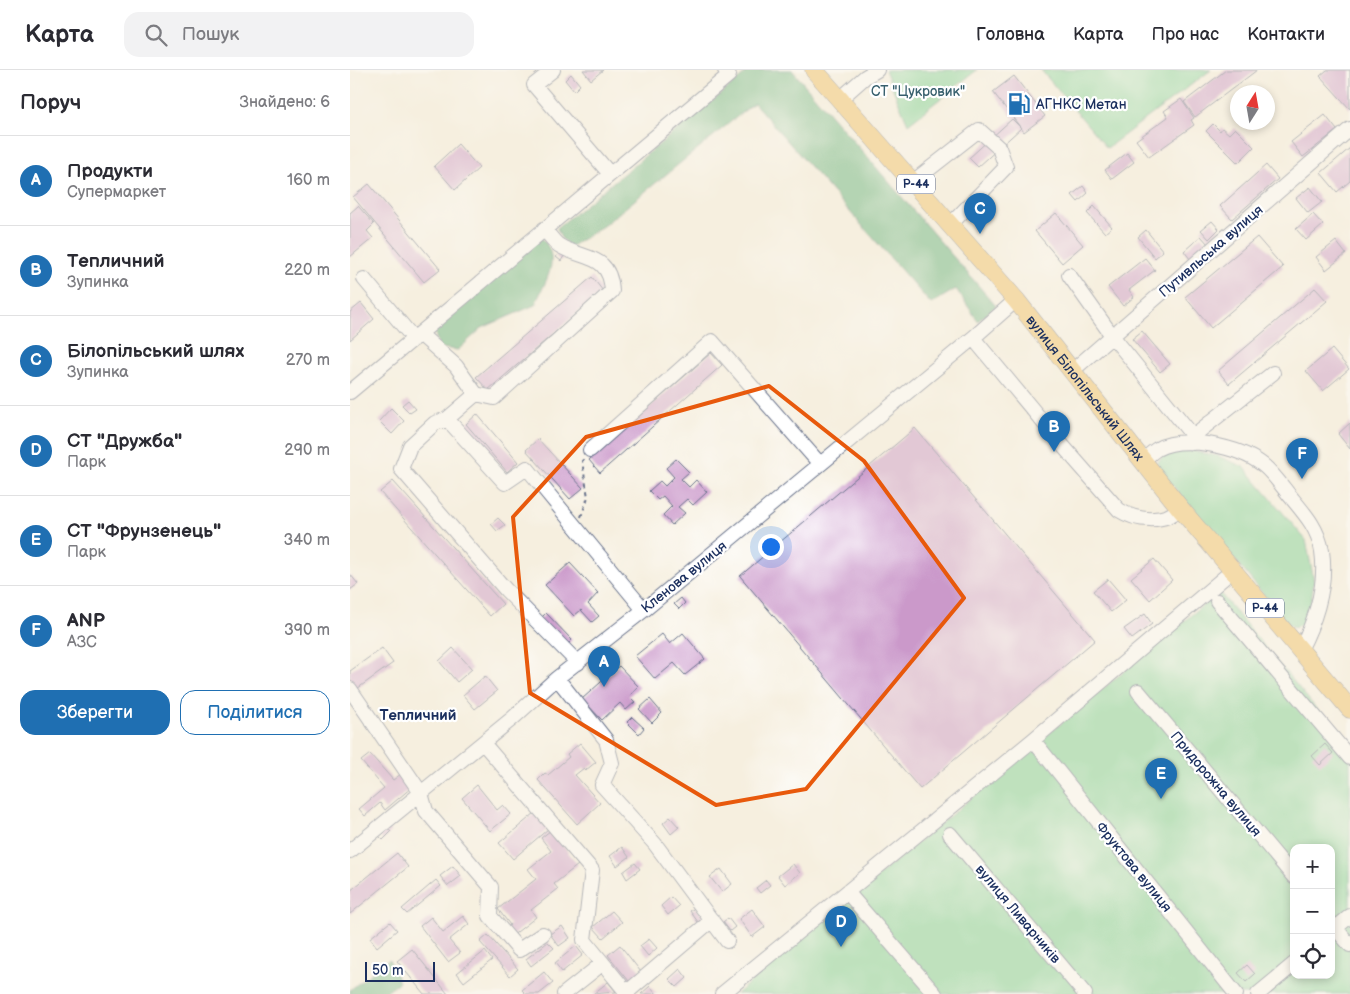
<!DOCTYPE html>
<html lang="uk">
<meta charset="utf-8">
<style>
:root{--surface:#fff;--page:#f2f2f3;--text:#2b2b33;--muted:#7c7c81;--line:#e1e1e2;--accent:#1f6fb2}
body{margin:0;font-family:"Balsamiq Sans",sans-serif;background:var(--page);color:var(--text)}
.controls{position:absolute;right:15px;bottom:15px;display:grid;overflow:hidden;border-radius:10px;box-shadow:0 2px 8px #0003}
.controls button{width:45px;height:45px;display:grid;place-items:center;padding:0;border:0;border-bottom:1px solid var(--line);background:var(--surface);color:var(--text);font:25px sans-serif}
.compass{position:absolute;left:880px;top:15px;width:45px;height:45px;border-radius:50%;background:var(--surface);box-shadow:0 2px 8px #0003;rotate:11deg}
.scale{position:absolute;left:15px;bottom:12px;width:70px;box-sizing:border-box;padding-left:5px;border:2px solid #1b2f5e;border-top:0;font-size:14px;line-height:18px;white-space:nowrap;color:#1b2f5e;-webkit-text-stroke:4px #fff;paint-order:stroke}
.you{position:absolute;left:420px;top:476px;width:18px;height:18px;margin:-12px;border:4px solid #fff;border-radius:50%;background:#1a73e8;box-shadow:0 0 0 8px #1a73e833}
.badge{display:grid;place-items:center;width:32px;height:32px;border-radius:50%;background:var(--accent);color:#fff;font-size:16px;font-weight:700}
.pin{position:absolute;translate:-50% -41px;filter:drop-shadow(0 1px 2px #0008)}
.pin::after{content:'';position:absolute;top:26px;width:18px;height:15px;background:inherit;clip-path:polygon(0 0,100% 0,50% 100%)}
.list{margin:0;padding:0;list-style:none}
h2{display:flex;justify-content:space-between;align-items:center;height:65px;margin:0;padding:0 20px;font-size:21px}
h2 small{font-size:16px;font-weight:400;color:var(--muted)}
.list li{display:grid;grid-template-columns:32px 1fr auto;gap:15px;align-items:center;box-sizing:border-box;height:90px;padding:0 20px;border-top:1px solid var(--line)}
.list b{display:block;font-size:19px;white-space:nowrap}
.list p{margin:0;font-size:16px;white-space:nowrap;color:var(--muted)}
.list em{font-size:16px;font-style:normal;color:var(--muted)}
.actions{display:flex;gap:10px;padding:15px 20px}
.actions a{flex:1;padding:11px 0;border:1px solid var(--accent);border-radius:15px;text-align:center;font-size:18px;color:var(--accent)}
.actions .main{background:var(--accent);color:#fff}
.icon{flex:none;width:28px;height:28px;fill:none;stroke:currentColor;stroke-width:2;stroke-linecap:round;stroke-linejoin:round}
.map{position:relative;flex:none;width:1000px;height:924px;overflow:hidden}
header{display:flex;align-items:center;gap:30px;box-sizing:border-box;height:70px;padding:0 25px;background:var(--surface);border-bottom:1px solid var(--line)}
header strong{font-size:24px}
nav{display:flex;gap:28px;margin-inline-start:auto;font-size:18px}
.search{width:350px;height:45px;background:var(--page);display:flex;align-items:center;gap:12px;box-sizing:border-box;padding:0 18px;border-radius:15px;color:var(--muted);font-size:19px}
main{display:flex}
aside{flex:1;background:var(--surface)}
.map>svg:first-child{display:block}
.green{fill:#7cd195;stroke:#4c807a;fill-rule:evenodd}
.forest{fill:#65b37e;stroke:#40716e}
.building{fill:#cb99ca}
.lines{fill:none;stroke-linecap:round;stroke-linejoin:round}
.minor-casing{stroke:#68728b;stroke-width:16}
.major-casing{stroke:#68728b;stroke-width:19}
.path{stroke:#68728b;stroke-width:2;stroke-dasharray:4 4;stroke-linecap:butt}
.minor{stroke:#fff;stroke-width:14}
.major{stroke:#f2c36a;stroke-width:18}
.marked{fill:none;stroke:#e8590c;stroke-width:4;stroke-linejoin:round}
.labels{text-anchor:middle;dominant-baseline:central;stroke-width:4.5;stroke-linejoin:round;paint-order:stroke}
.shield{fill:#fff;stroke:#5f6d8e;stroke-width:1}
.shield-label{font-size:12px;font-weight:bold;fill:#1b2f5e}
.park-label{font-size:14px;fill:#38606e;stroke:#fff}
.poi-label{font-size:14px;fill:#1b2f5e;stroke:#fff;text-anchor:start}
.street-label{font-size:14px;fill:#1b2f5e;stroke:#fff}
.neighbourhood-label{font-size:15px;font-weight:bold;fill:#1b2f5e;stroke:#fff}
</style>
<header>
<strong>Карта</strong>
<div class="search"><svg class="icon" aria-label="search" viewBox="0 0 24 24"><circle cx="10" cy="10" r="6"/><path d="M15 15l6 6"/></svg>Пошук</div>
<nav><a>Головна</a><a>Карта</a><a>Про нас</a><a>Контакти</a></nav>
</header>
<main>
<aside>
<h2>Поруч<small>Знайдено: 6</small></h2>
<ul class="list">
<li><span class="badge">A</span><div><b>Продукти</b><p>Супермаркет</p></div><em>160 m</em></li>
<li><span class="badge">B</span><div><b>Тепличний</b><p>Зупинка</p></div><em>220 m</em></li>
<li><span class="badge">C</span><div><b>Білопільський шлях</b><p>Зупинка</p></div><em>270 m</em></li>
<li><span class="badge">D</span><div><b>СТ &quot;Дружба&quot;</b><p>Парк</p></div><em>290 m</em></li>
<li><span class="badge">E</span><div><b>СТ &quot;Фрунзенець&quot;</b><p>Парк</p></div><em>340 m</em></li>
<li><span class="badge">F</span><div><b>ANP</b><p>АЗС</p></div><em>390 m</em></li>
</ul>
<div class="actions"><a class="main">Зберегти</a><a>Поділитися</a></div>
</aside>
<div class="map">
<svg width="1000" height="924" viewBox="0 0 1000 924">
<rect width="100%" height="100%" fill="#fff"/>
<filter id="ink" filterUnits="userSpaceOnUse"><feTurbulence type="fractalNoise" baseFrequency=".02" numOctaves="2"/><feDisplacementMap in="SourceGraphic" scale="10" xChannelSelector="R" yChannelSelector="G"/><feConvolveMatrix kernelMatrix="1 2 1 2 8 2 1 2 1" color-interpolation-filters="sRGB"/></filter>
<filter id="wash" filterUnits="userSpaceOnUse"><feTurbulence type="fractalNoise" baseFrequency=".0096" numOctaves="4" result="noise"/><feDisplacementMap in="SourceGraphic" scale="20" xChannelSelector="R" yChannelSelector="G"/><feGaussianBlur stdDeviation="1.12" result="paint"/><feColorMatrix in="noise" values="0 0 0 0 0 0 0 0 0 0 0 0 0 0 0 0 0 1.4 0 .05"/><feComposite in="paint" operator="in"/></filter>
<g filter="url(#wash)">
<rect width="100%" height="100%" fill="#f6efdf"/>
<path class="green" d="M535,0H627L558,54Z
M691,0H861L757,78Z
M838,380L868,386L894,397L956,470L964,511L961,531L953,554L944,557L938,554L809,399L808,392L814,384Z
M869,522L1000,679V924H386ZM944,778H981V905H944Z"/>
<path class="forest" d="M392,0H442L646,236L628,251L606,219L581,234L404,33L253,156L220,177L211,168L207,158L395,4Z
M192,168C212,190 195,211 185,235L132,258L108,280L89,278L84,260Z
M39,889L49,912L34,924H0V920Z"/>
<g id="blocks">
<path class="building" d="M233,0H253L241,10Z
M876,0H907L845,47L834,32Z
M977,0H1000V39L970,6Z
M221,4L230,15L224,21L215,10Z
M664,6L695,46L674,62L643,22Z
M831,29L844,48L841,50L844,55L799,87L786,70L818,47L814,41Z
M975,45L987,60L953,87L941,72Z
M662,49L671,58L628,97L619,88Z
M863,54L870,61L872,58L879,64L885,58L904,77L888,93L856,61Z
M108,74L129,98L105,120L84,96Z
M1000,78V111L987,122L971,103Z
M777,83L784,92L762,109L755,100Z
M916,95L928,109L882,149L870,136Z
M19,114L90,199L74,212L3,127Z
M733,116L738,123L728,132L722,125Z
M960,117L972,132L958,143L946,128Z
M8,136L24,154L17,161L23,168L0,187V143Z
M744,136L762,157L755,163L737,143Z
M706,143L733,175L712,193L685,161Z
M963,144L973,155L956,170L946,159Z
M862,151L869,159L859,169L851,160Z
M796,160L813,181L805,188L788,167Z
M851,166L858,174L840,189L834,181Z
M907,167L933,197L861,258L835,227Z
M986,171L996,184L976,200L966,187Z
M209,182L214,186L211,191L206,187Z
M795,188L805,200L779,220L784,227L773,236L758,217Z
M242,207L253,221L138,320L126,307Z
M965,218L977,231L879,314L868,301Z
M11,233L24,249L0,270V242Z
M792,261L820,294L810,302L782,269Z
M982,279L999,299L973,321L956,301Z
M361,283L372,295L250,403L239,390Z
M58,330L66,339L60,343L52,335Z
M41,338L54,351L42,364L29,351Z
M127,344L168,392L157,402L116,354Z
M1000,353V379L988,364Z
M565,358L745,570L570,719L390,506Z
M188,369L233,418L220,429L176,380Z
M326,389L339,402L331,409L339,417L346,410L357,422L343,435L337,429L328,437L335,443L322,455L313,445L322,436L313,426L308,430L299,421L310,411L315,416L324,407L316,398Z
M43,411L153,534L140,546L30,422Z
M148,448L155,455L147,461L141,454Z
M804,489L822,510L800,530L781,508Z
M220,493L248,523L238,534L249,546L242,552L231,540L224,546L195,515Z
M0,504L8,514L0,520Z
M758,509L776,530L761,542L743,521Z
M331,528L335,533L329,539L324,534Z
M196,543L222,570L214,578L189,550Z
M795,544L802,554L782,569L774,559Z
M333,563L355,589L335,605L324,593L305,609L285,586L312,564L320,574Z
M32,578L43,593L4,621L0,615V601Z
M103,578L122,599L107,612L89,591Z
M269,596L289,617L279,626L285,632L276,640L270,633L252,650L232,629Z
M135,606L147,621L125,639L113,625Z
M300,629L312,643L302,653L289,639Z
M282,647L294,658L289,664L277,652Z
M230,673L246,692L236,700L234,698L225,705L250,733L227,754L188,710L195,703L198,705L219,687L217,684Z
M975,674L983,683L970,695L962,686Z
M20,684L43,710L51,704L62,717L35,740L30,733L15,746L9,739L34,718L11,691Z
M127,715L147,740L153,735L161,744L140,761L112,728Z
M185,743L198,759L163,789L149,773Z
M320,747L329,757L321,764L313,753Z
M36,756L41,762L33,770L27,764Z
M201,760L228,795L204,814L208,819L181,840L186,847L162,866L156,858L160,855L148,839L186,809L178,799L201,781L191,768Z
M272,777L279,787L267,796L260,786Z
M47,783L58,797L0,844V821Z
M285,793L290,799L277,809L273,802Z
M443,794L450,803L435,815L428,806Z
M103,796L111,806L98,816L90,806Z
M371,799L382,814L372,822L360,807Z
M86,810L91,816L57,844L52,839Z
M416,810L420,815L410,823L406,818Z
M321,827L329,836L318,845L311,836Z
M346,837L354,848L348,852L340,841Z
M402,839L415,857L402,867L389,849Z
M262,841L272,852L253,868L243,857Z
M113,846L119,854L99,870L110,883L98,892L70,856L81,847L93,862Z
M378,848L385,857L380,861L373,852Z
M40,852L47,860L27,877L20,868Z
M212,856L220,868L209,876L200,864Z
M138,865L168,899L160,906L130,872Z
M299,869L307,878L298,886L290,876Z
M198,872L204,878L181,896L176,889Z
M270,875L291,902L279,911L258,885Z
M226,876L233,885L212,902L205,893Z
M62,879L98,924H74L47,891Z
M135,881L142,890L114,912L107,903Z
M897,895L905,904L896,912L888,903Z
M330,899L337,908L327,917L319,909Z
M194,902L203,913L189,924H176L172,920Z
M258,912L266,922L243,924Z
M300,916L307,924H291Z"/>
</g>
</g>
<g filter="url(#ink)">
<use href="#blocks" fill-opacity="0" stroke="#68728b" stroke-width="1"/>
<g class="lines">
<defs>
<path id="minor" d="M203,0L184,15L260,104
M489,30L515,7L527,0
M564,111L629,60L649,78L656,97L601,154
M719,205L763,267L843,366
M14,209L64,269
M70,264L106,296L126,324
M623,268L713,376L769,440C786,451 815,454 830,438
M722,301L1000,59
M0,322L379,5L375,0
M97,349L126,324L144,328L262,221C260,183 233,190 210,176C204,173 199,164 194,159
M843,373V366L923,303
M240,380L362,271L470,394
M793,391C797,387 802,382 807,379C834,364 890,377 913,395C923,403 932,416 940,426C955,444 968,458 972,481C977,515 965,551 950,580
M867,531L1000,688
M228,593L156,520L51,399L60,376L85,353L97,349L155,413L177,398L294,540
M207,608L256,670L262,693L252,715L305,774L377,871
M0,619L71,723L76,741L141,817L140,846L169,880L193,864
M788,621L944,807
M683,670L886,924
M133,673L242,800L234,870L278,924
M600,764L735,924
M0,781L163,648L207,608L294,540L623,268L666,230
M498,823L585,924
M981,853L1000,875
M981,862L1000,846
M214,924L253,893
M275,924L362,850
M372,924L683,670L883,500
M908,924L944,894"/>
<g id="major">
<path id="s1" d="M464,0L666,230L830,438L1000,639"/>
</g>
</defs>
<use href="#minor" class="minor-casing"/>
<use href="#major" class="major-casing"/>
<path class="path" d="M231,447L238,427L232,391L234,389"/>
<use href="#minor" class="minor"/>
<use href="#major" class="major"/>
</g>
</g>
<path d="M0 0H1000V924H0ZM419,316L514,391L614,528L456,719L366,735L180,623L163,447L236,367Z" fill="#f6efdf" fill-opacity=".55" fill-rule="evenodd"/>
<path class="marked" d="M419,316L514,391L614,528L456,719L366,735L180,623L163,447L236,367Z"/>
<defs>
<symbol id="fuel-bare" viewBox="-9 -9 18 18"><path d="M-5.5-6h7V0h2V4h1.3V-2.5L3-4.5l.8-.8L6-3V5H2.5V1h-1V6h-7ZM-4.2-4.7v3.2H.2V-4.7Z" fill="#1f6fb2" stroke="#fff" stroke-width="2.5" paint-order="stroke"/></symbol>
</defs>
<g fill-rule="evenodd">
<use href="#fuel-bare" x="653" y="18" width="32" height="32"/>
</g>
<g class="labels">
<g class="shield">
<rect x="547" y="104.5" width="38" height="19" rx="4"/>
<rect x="896" y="528.5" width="38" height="19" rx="4"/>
</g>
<g class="shield-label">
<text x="566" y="114">Р-44</text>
<text x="915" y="538">Р-44</text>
</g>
<g class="park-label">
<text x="568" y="21">СТ "Цукровик"</text>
</g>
<g class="poi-label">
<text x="686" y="34">АГНКС Метан</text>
</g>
<g class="street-label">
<text transform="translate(861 181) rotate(-41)">Путивльська вулиця</text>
<text stroke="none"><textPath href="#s1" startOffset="418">вулиця Білопільський Шлях</textPath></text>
<text transform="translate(334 507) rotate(-39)">Кленова вулиця</text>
<text transform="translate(866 714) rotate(50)">Придорожна вулиця</text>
<text transform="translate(784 797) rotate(51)">Фруктова вулиця</text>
<text transform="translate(668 844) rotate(50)">вулиця Ливарників</text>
</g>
<g class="neighbourhood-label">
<text x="68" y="645">Тепличний</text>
</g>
</g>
</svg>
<div class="controls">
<button>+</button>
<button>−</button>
<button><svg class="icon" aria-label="locate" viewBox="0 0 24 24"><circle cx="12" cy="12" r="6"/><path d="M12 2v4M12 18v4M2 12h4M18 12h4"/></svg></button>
</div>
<svg class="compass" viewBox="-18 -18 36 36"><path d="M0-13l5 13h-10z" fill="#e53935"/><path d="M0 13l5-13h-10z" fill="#7c7c81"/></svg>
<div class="scale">50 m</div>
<div class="you"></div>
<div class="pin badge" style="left:254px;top:617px">A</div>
<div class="pin badge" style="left:704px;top:382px">B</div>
<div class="pin badge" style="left:630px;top:164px">C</div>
<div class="pin badge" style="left:491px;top:877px">D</div>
<div class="pin badge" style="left:811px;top:729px">E</div>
<div class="pin badge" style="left:952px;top:409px">F</div>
</div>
</main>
